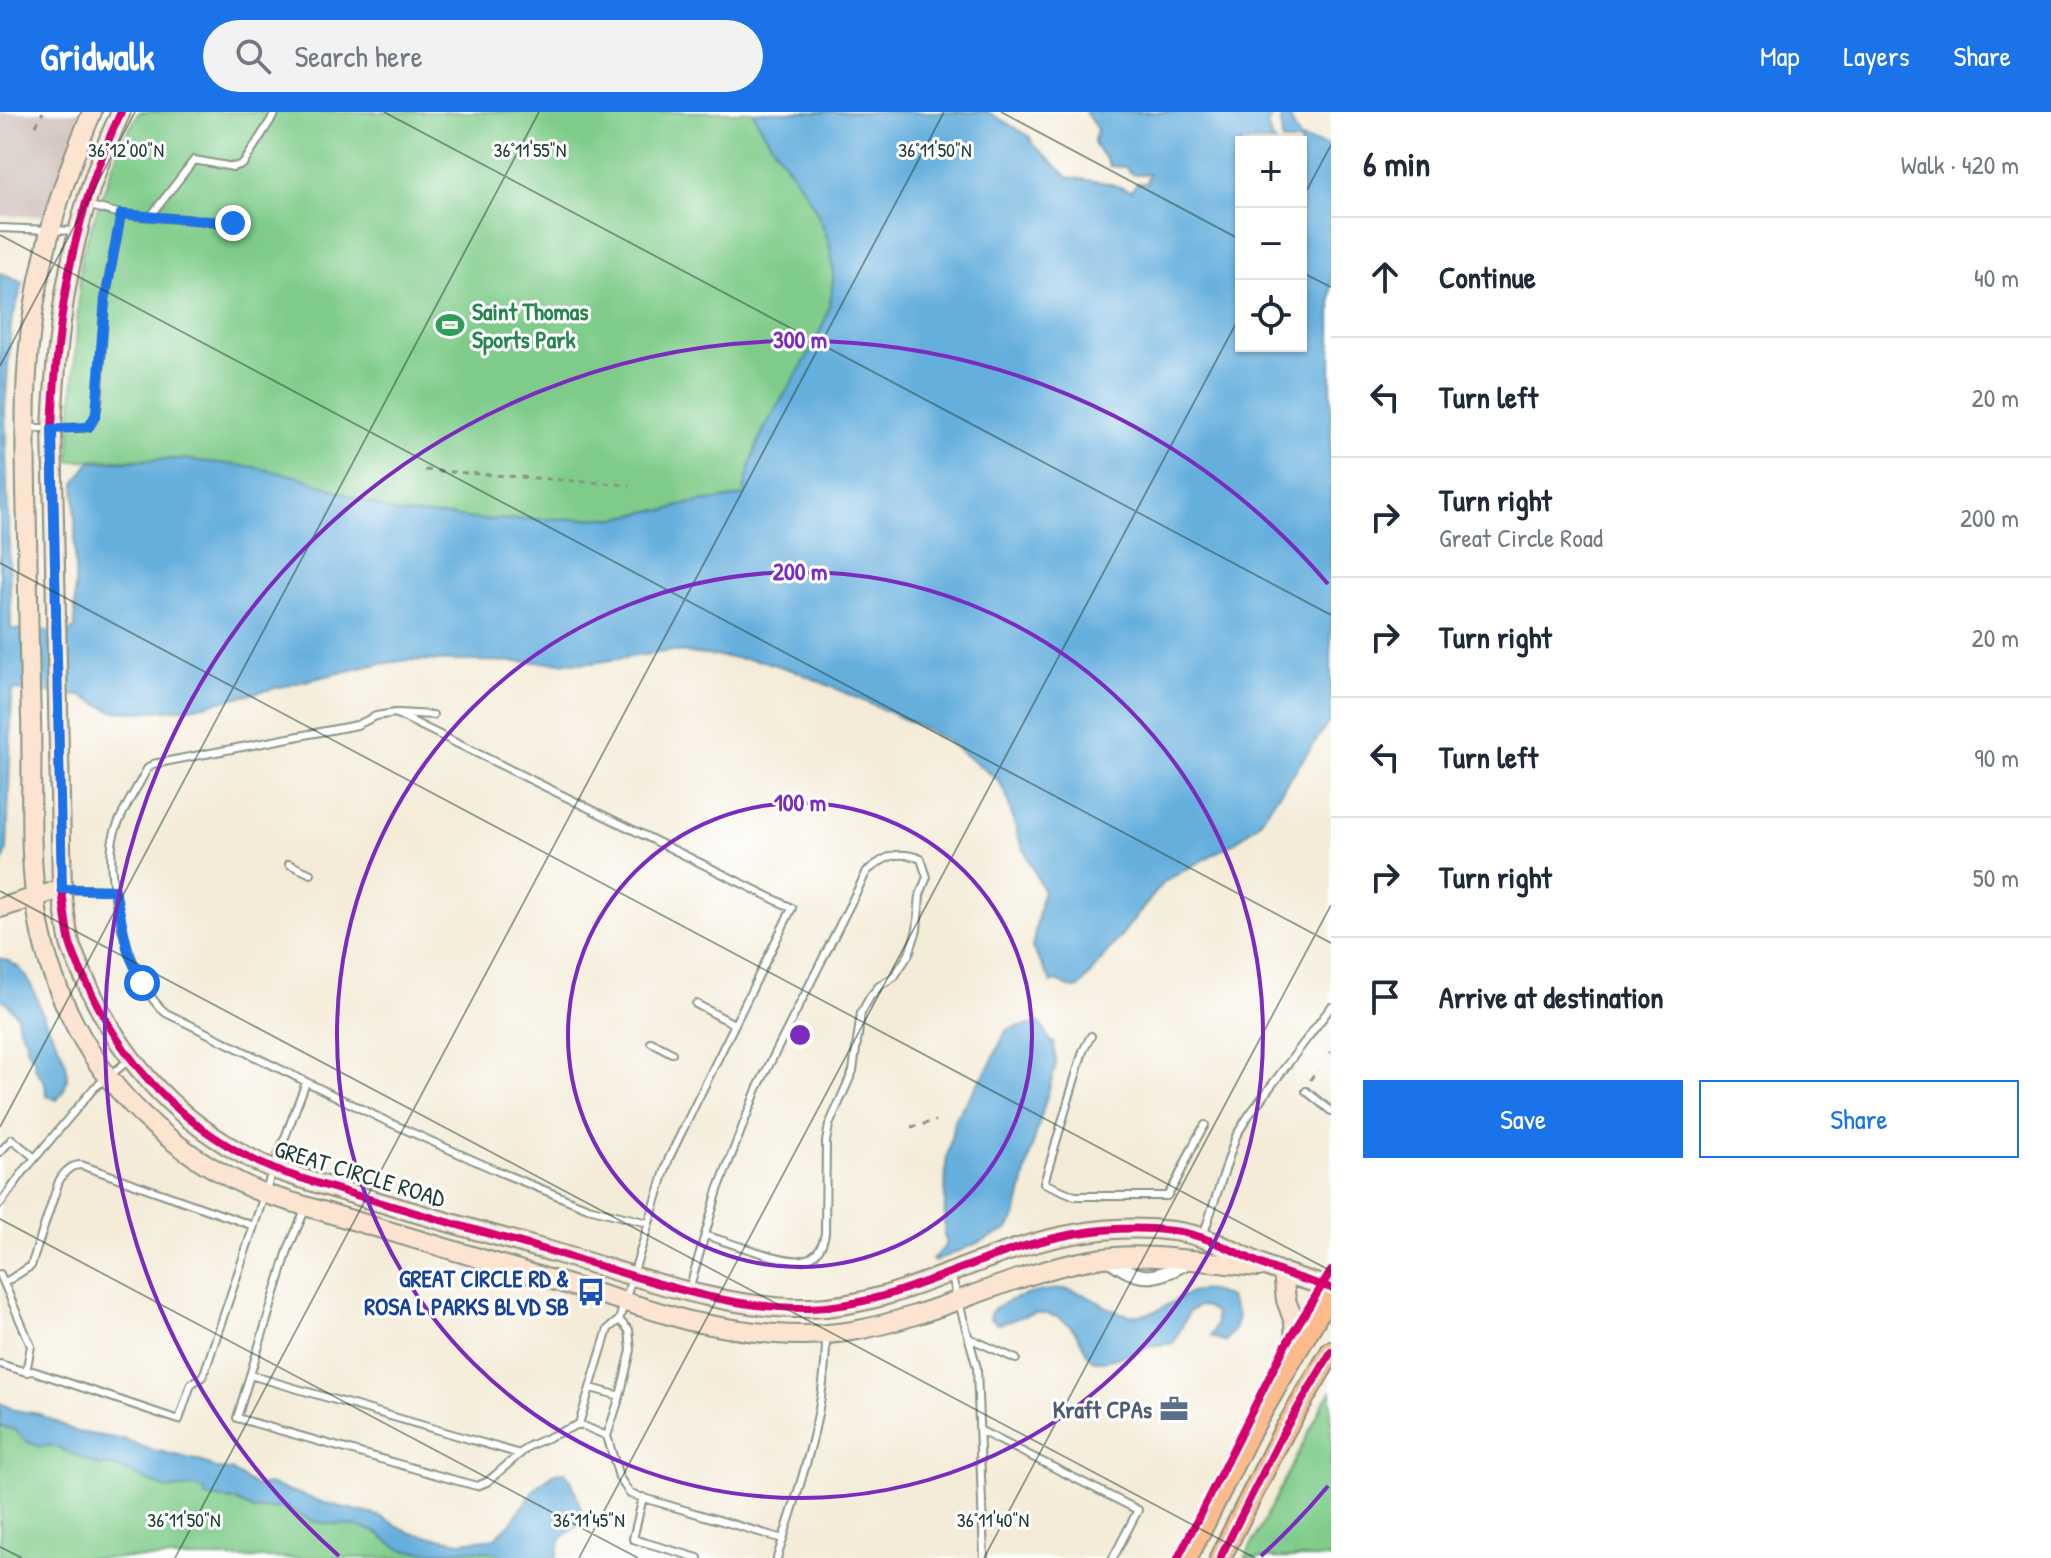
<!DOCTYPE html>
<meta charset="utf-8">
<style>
:root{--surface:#fff;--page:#f2f2f3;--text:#1f2937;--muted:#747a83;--line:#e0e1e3;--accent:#1a73e8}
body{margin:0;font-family:"Patrick Hand",sans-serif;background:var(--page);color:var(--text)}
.controls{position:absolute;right:24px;top:24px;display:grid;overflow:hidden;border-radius:0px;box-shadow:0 2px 6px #0004}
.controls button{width:72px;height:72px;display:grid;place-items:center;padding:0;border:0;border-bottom:2px solid var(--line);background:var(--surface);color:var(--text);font:40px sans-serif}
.stop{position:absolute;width:24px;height:24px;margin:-18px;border:6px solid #1a73e8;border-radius:50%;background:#fff}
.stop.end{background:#1a73e8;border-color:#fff;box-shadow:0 2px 8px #0008}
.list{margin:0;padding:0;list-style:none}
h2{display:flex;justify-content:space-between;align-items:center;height:104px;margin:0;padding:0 32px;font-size:34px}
h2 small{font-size:26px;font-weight:400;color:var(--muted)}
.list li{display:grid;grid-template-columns:52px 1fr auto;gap:24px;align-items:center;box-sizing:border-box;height:120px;padding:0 32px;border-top:2px solid var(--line)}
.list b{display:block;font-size:30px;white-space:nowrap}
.list p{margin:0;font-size:26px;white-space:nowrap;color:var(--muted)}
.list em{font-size:26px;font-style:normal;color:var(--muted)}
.actions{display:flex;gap:16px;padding:24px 32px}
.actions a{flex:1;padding:18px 0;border:2px solid var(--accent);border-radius:0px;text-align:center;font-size:28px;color:var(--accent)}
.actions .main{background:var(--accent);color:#fff}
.icon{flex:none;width:44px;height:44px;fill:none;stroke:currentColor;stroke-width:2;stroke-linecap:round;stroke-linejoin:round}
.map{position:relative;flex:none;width:1331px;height:1446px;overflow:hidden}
header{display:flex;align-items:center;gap:48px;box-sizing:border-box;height:112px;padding:0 40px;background:var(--accent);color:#fff}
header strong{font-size:38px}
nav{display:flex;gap:44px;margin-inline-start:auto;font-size:28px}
.search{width:560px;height:72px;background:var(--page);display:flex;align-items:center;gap:20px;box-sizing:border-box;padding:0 28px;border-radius:44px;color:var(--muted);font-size:30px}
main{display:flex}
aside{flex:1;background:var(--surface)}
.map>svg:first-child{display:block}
.industrial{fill:#cfc0bb}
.green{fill:#7fcc8a;stroke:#4f845f;stroke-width:2}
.water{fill:#65afdd;stroke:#427688;stroke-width:2}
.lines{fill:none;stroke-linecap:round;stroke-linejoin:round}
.lane-casing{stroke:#8a9486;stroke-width:10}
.street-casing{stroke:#8a9486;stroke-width:16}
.secondary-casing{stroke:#8a9486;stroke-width:22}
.primary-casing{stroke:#8a9486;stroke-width:24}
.path{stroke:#8a9486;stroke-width:3;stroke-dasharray:6 6;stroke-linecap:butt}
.lane{stroke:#fff;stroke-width:6}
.street{stroke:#fff;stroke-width:12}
.secondary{stroke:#fde4d1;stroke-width:18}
.primary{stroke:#fbbb8d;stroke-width:20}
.cycleway-casing{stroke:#fff;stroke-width:13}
.cycleway{stroke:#d6006c;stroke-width:8}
.route{stroke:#1a73e8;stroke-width:10}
.ticks{fill:none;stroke:#1f3d34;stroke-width:2;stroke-opacity:0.45}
.ring{fill:none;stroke:#7b2cbf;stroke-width:4}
.labels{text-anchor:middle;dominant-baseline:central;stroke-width:6;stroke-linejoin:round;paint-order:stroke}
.leisure-label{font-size:24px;font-weight:bold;fill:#27864d;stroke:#fff;text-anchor:start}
.street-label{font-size:24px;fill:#1f3d34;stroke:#fff}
.transit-label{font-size:24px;font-weight:bold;fill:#164399;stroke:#fff;text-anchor:end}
.service-label{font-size:24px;font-weight:bold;fill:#4e5e75;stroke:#fff;text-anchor:end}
.ticks-label{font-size:20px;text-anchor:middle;fill:#1f3d34;stroke:#fff;stroke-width:6;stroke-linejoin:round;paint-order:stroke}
.centre{fill:#7b2cbf;stroke:#fff;stroke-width:4}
.ring-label{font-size:24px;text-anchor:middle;font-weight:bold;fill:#7b2cbf;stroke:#fff;stroke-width:6;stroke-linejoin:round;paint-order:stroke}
</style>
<header>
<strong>Gridwalk</strong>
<div class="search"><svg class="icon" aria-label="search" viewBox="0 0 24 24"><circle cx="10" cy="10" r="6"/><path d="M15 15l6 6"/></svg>Search here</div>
<nav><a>Map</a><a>Layers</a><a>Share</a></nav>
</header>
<main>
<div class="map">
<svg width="1331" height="1446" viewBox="0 0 1331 1446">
<rect width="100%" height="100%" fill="#fff"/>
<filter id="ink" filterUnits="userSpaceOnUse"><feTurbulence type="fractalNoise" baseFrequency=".0125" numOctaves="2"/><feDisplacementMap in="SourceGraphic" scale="16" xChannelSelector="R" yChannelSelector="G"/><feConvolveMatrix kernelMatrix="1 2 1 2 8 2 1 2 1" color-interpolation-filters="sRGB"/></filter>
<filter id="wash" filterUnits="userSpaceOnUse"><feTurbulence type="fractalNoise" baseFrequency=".006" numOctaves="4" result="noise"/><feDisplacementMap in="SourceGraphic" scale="32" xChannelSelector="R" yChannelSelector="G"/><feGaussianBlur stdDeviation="1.8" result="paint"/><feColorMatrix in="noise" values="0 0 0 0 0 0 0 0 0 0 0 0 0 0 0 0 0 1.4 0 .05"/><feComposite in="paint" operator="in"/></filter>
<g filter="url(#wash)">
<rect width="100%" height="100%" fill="#f4ecd8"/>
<path class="industrial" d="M0,0H83L44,104H0Z"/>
<path class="green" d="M139,0H753C773,42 809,75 825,119C855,198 796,255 763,320C753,340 748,362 743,384L687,392L664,399L655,398L619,406L481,408L449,404L398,402L300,365L181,347L69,349L81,144L120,33Z
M1331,1280V1446H1245L1323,1292Z
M0,1301L192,1358L412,1430L510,1435L548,1446H0Z"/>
<path class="water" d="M753,0H988L1029,24L1033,32L1068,65L1108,71L1131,79L1137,71H1147L1149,62H1132L1125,55L1109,54C1107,43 1093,37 1094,29C1094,25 1097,21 1097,17L1085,0H1271L1273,5L1267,12L1272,29L1277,30H1241V234H1301V30H1282L1280,0H1292L1291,9L1300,27L1331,34V607L1258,712L1237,729L1164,770L1079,876L1073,877L1057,869L1052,871L1032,836L1043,778L1018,725L1006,682L998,668L944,627L913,611L798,560L763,549L670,539L592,551L408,548L373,553L191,596L140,600L113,599L82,584L12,578L7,738L0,757V161L23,171L11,212L5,297L11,517L69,520L75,517V371L90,350L181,347L253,355L300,365L398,402L449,404L481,408L619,406L655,398L664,399L687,392L743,384C748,362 753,340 763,320C796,255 855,198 825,119C809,75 773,42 753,0Z
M0,846C34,855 34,889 48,914C61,939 79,962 57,988L46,983L45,971L35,956L34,947L26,936V928L19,917L17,903L7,891L0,886Z
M1040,910L1051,931L1054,930L1056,953L1031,1039L1016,1104L1007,1118L934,1150L932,1147L944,1136L946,1128L944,1124L946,1051L955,1006L989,955L1006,919C1016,911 1030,916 1040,910Z
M1064,1177C1091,1179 1113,1207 1141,1203C1178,1197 1187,1164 1229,1186L1238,1204L1234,1218L1225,1230L1211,1224L1216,1212L1215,1201L1207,1195L1199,1194L1189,1200L1173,1232C1147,1229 1121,1251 1095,1249C1081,1247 1085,1204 1039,1201C1023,1201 1013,1210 998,1212L989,1206L991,1200C1009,1184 1040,1178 1064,1177Z
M0,1291L14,1298L39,1302L77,1320L127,1328L146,1336L200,1349L216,1357L231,1358L255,1374L269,1372L325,1391L379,1404L411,1421L461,1430L495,1426L510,1412L537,1374L555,1361L565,1360L571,1368L585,1407L561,1427L556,1446H505C483,1429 432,1446 402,1437C391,1434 382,1422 370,1418C337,1406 321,1421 289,1395L254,1398L234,1388L206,1385L205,1378L194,1375L167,1377L112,1353L102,1355L52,1333L41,1335L26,1329L15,1318L0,1314Z"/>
</g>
<g filter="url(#ink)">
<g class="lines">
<defs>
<path id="lane" d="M90,94L121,102L150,105L194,48L233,55L243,52L276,0
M150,105L233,111
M0,116L76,119
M28,316H84C95,313 96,302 98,291L105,188L121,102
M398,601L433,603
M289,752L311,762
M67,777L115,778
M696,892L734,912
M1091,924L1083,939L1044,1071L1075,1084H1167C1184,1061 1189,1035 1205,1013
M651,930L672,941
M1306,979L1331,999
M0,1040L12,1027L35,1046
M0,1092L24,1059L94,976L128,949
M305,1098L289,1135L237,1306L458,1369L477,1374L487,1370L529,1334L579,1312L608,1217L619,1208L669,1046L792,796L395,601L376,604L357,613L153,652L147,657C137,677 119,703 114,723C102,765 131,875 166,901L384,1008L502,1061L588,1096L648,1111
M1203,1124L1236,1024L1249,1003L1331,895
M0,1162L31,1234L26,1260
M951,1162L977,1256L984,1446
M4,1171L31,1154L59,1069C64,1060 70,1053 81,1053L254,1114
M689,1178L718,1078L757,977L867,759C886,744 897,738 921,747L927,765L920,783L917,818L909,842L894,865L879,874L870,885L861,901L853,959L829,1013L826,1030L825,1121C823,1133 817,1145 803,1148C786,1152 725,1129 705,1123
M619,1208L629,1218L631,1238L620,1284L607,1324L619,1365L630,1382L783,1427C804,1362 826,1294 826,1226
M969,1226L1016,1247
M0,1252L26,1260L33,1259L179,1308L191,1272L202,1265L205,1259L273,1057L306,970
M250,1263L520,1342
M591,1276L620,1284
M579,1312L607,1324
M981,1319L1138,1398L1113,1446
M643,1385L633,1427L698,1446
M777,1446L783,1427"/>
<path id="street" d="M1107,1146C1140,1171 1154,1169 1190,1149"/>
<path id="secondary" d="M92,0C63,68 44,129 33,202C24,261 25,318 26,377C28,453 28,529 31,606C33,673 27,744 39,811C45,845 59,882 75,913C115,991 185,1049 265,1082L689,1209C745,1220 800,1229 858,1218C937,1203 1010,1162 1090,1148C1145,1138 1204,1151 1259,1155
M121,0C72,103 57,204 52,317L62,777C64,795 66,814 70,831C76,851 86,869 95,888C134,966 193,1022 273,1057C369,1089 466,1115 563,1143C643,1166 726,1198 810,1196C883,1194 944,1160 1012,1138C1063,1121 1119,1112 1173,1119C1208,1123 1236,1141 1268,1155C1288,1163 1310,1169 1331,1176
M0,796L62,777
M1283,1160L1286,1188L1294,1210L1295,1242"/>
<path id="primary" d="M1187,1446L1248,1323L1331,1179
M1220,1446L1283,1321L1331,1240"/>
</defs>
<use href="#lane" class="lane-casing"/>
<use href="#street" class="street-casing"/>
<use href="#secondary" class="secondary-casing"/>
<use href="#primary" class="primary-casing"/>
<path class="path" d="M36,14L43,0
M425,358L630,373
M1330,941L1331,940
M1310,968L1317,958
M911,1015L936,1009"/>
<use href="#lane" class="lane"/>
<use href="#street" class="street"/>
<use href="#secondary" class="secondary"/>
<use href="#primary" class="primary"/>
<defs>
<path id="cycleway" d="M121,0C72,103 57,204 52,317L62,777C64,795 66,814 70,831C76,851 86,869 95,888C134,966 193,1022 273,1057C369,1089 466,1115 563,1143C643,1166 726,1198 810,1196C883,1194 944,1160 1012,1138C1063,1121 1119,1112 1173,1119C1208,1123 1236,1141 1268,1155C1288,1163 1310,1169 1331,1176
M1178,1446L1286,1232L1331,1159
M1220,1446L1283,1321L1331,1240"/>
</defs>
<use href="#cycleway" class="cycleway-casing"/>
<use href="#cycleway" class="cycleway"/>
</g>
</g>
<g class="lines" filter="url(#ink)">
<path class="route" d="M142,871L128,840L115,778L62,777L52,317L89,315L96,302L105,188L121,102L233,111"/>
</g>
<path class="ticks" d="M384,0L1331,503M1001,0L1241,128M1301,89L1331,33M0,123L1331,831M1301,160L1331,175M0,254L135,0M0,451L1331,1159M0,779L1255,1446M0,1015L539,0M0,1107L638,1446M0,1435L22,1446M175,1446L944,0M579,1446L1241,202M984,1446L1331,793"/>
<g class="ring">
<circle cx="800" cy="923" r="232"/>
<circle cx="800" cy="923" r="463"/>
<path d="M1328 1374A695 695 0 0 1 1261 1444M339 1444A695 695 0 1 1 1328 472"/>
</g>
<defs>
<symbol id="stadium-bare" viewBox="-9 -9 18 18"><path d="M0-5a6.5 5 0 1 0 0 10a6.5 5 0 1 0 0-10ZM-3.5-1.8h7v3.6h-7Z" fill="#2e9e5b" stroke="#fff" stroke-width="2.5" paint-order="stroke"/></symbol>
<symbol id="bus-bare" viewBox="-9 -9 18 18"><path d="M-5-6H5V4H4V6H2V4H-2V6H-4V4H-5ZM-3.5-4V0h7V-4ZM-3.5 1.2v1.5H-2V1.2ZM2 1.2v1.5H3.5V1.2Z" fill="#1a4fb4" stroke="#fff" stroke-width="2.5" paint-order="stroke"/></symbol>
<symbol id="office-bare" viewBox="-9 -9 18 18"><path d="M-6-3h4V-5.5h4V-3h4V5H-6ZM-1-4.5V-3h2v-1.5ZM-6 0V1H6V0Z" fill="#5c6f8a" stroke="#fff" stroke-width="2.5" paint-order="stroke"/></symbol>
</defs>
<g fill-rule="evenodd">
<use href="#stadium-bare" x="430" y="193" width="40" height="40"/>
<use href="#bus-bare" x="571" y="1160" width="40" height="40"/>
<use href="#office-bare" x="1154" y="1277" width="40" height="40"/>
</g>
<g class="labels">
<g class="leisure-label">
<text x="472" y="199">Saint Thomas<tspan x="472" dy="28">Sports Park</tspan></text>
</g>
<g class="street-label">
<text transform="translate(360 1061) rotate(17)">GREAT CIRCLE ROAD</text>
</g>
<g class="transit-label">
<text x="569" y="1166">GREAT CIRCLE RD &amp;<tspan x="569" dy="28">ROSA L PARKS BLVD SB</tspan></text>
</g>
<g class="service-label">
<text x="1152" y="1297">Kraft CPAs</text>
</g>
</g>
<g class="ticks-label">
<text x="126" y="45">36°12'00"N</text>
<text x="530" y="45">36°11'55"N</text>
<text x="935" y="45">36°11'50"N</text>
<text x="184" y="1415">36°11'50"N</text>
<text x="589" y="1415">36°11'45"N</text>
<text x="993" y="1415">36°11'40"N</text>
</g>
<circle cx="800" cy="923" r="12" class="centre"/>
<g class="ring-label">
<text x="800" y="236">300 m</text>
<text x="800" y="468">200 m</text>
<text x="800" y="699">100 m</text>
</g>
</svg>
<div class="controls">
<button>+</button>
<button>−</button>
<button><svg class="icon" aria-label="locate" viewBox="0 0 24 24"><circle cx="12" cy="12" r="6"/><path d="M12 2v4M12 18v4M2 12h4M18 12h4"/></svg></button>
</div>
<div class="stop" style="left:142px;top:871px"></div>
<div class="stop end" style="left:233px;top:111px"></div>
</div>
<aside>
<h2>6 min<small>Walk · 420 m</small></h2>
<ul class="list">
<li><svg class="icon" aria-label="ahead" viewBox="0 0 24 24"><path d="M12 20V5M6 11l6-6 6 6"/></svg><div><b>Continue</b></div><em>40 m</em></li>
<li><svg class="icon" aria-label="left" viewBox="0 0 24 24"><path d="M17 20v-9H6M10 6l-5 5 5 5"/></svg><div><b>Turn left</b></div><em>20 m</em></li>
<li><svg class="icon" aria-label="right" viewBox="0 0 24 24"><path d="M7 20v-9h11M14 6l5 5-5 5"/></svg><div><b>Turn right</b><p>Great Circle Road</p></div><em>200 m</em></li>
<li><svg class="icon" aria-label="right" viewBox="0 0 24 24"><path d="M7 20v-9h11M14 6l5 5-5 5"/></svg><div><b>Turn right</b></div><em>20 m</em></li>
<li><svg class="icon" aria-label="left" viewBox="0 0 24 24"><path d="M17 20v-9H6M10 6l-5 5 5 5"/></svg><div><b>Turn left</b></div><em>90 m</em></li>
<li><svg class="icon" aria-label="right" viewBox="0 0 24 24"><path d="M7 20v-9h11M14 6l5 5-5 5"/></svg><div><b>Turn right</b></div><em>50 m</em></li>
<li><svg class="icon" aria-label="arrive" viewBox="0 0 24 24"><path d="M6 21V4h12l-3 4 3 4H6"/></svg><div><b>Arrive at destination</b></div></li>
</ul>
<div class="actions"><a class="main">Save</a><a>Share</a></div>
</aside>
</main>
